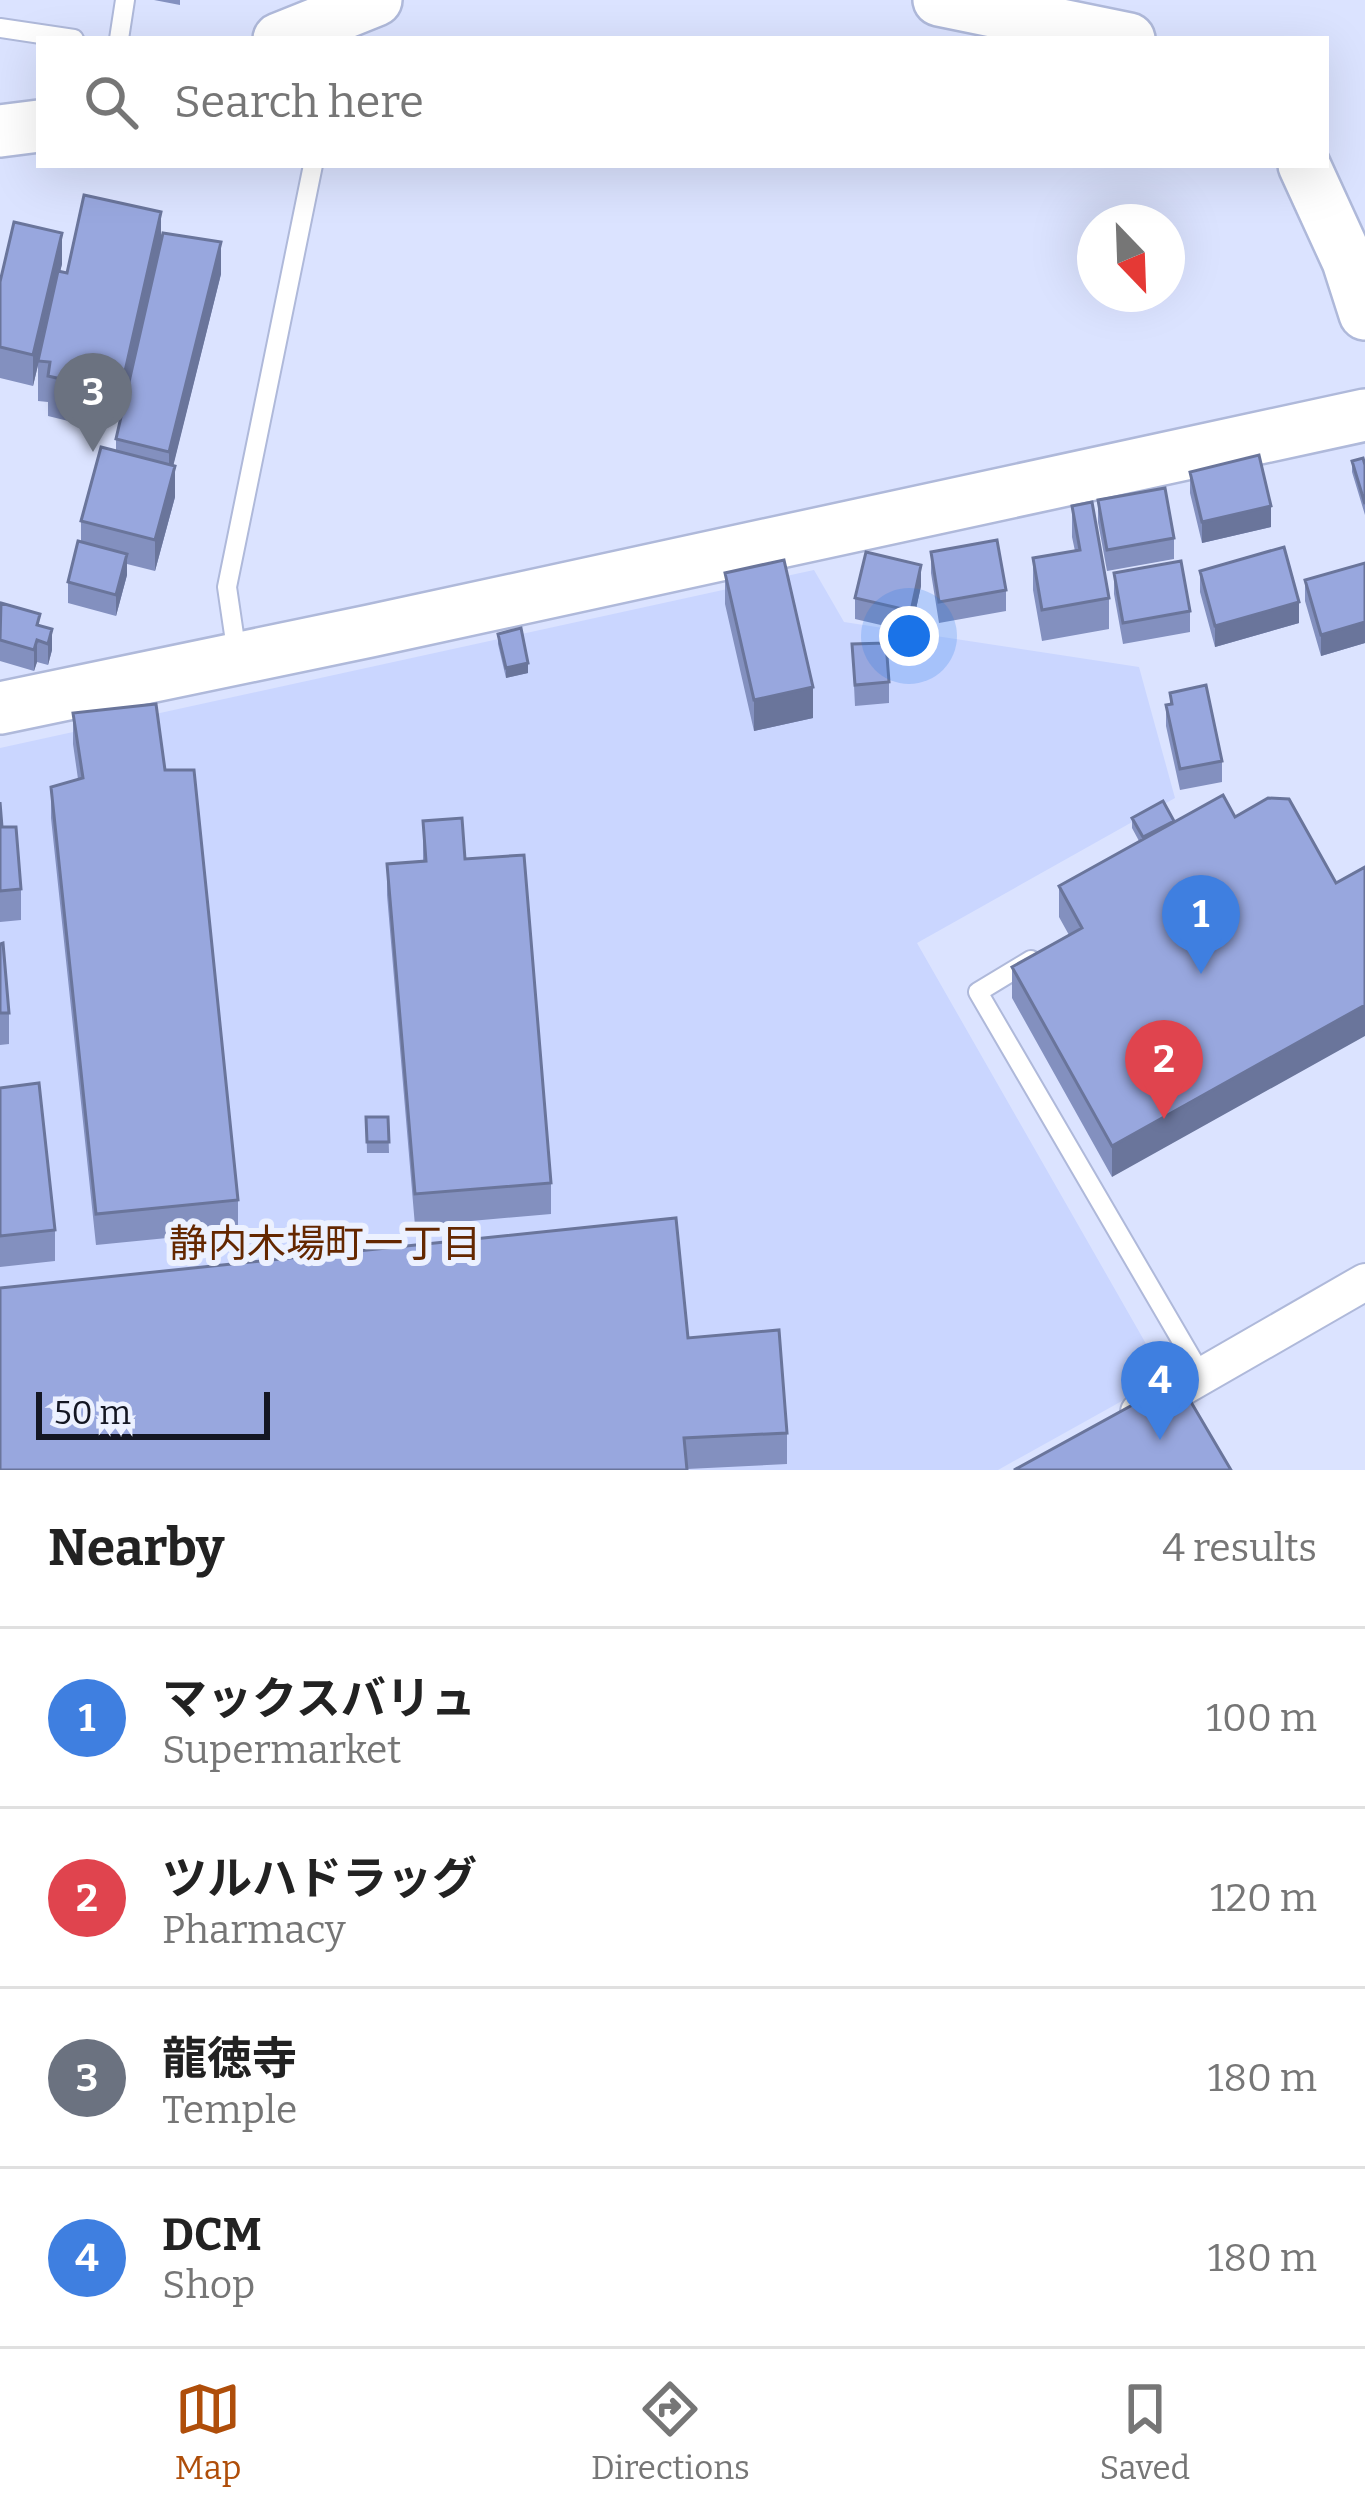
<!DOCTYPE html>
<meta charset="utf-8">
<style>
:root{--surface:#fff;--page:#f2f2f2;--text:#222;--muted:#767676;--line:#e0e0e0;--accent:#af4e0a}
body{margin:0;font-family:Bitter,"Noto Sans JP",serif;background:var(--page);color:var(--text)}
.compass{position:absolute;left:1077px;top:204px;width:108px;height:108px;border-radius:50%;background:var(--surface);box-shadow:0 12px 48px #0002;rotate:157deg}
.scale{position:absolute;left:36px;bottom:30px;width:234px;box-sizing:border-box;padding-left:12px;border:6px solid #141723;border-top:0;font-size:33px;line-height:42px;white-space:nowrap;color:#141723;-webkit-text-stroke:9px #ecf1ff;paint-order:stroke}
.you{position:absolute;left:909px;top:636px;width:42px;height:42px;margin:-30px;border:9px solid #fff;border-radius:50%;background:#1a73e8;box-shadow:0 0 0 18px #1a73e833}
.badge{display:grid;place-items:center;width:78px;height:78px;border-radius:50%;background:var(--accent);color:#fff;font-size:39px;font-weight:700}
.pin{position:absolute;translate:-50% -99px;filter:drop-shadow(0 3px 6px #0008)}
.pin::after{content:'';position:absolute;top:63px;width:42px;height:36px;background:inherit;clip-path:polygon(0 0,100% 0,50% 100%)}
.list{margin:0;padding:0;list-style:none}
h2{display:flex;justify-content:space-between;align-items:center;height:156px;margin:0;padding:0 48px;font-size:51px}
h2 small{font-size:39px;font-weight:400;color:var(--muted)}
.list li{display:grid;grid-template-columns:78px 1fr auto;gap:36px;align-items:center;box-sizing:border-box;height:180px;padding:0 48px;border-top:3px solid var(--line)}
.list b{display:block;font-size:45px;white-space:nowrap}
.list p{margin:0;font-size:39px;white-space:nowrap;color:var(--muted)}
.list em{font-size:39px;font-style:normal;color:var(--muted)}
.icon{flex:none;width:66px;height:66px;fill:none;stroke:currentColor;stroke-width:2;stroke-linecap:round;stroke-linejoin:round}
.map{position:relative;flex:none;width:1365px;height:1470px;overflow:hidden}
.search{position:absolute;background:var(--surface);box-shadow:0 12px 48px #0002;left:36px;right:36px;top:36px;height:132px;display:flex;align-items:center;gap:30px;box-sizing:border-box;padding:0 42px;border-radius:0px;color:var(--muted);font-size:45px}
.sheet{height:876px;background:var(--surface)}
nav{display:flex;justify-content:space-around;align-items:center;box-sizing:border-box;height:168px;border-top:3px solid var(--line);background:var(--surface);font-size:33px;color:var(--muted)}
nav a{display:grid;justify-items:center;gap:6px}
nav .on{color:var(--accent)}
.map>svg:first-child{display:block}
.built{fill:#cad6ff}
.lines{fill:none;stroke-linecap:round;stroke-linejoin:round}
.lane-casing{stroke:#afb9da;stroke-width:22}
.street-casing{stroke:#afb9da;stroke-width:40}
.secondary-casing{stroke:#afb9da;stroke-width:56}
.lane{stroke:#fff;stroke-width:18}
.street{stroke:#fff;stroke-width:36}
.secondary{stroke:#fff;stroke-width:51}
.wall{fill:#8390bf}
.shaded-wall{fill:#6a759b}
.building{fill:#98a7de;stroke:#6a759b;stroke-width:3}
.labels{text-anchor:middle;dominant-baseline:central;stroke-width:12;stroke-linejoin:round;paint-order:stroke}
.neighbourhood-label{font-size:39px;fill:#642700;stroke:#ecf1ff}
</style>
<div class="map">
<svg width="1365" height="1470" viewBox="0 0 1365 1470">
<rect width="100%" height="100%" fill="#dbe3ff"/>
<path class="built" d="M814,570L844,622L1139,667L1175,798L917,943L1165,1377L998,1470H0V748Z"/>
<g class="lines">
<defs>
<path id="lane" d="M0,28L74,39
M119,39L125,0
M237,655L227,587L313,165
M1031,960L978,992L1202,1376"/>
<path id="street" d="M1139,1412L1365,1282"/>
<path id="secondary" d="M939,0L1129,39
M279,39L376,0
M0,131L39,126
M1304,165L1348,261L1365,314
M0,708L370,631L1365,415"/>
</defs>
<use href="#lane" class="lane-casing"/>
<use href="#street" class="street-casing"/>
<use href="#secondary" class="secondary-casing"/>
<use href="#lane" class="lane"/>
<use href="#street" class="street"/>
<use href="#secondary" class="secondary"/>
</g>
<path class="wall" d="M154,0H180V5Z
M161,238L221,274L173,465L175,497L155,571L127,564V575L116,616L68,603V582L81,542V521L116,450V439L120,420L107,417L105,430L48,416V402L38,401V365L33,386L0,378V282L62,264L60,271L67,273Z
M1352,461L1365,465V515L1352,472Z
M1190,472L1271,527L1202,543L1190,493Z
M1098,500L1174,538V559L1107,571L1098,522Z
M1072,506L1109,598V629L1042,641L1033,590V558L1075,551L1072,537Z
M931,552L1006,590V611L939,623L931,573Z
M1365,563V643L1321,656L1305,601V580Z
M1200,571L1299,623L1215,647L1200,592Z
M725,573L813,718L754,731L725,604Z
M1114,573L1190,611V632L1123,644L1114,594Z
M921,586L911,632L855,619V598Z
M0,608L40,625L52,650L48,665L37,662L34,671L0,661Z
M498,634L528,673L506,678L498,644Z
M852,644L889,682V703L855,706Z
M1170,693L1222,761V782L1180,790L1166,726V705H1170Z
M73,713L165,770L238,1200V1231L96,1245L51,818V787L78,779L73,744Z
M1163,801L1112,1177L1012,998V967L1069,935L1059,917V886L1139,841L1132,828V818Z
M0,802L2,827L21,889V920L0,922Z
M423,821L465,859L551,1183V1214L415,1226L387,895V864L423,861Z
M0,944L9,1013V1044L0,1045Z
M0,1088L55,1230V1261L0,1267Z
M366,1117H388L389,1153H367Z
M688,1338L787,1433V1464L687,1469L0,1470Z"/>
<path class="shaded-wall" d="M161,212V253L123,421V380Z
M62,233V264L33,386V355Z
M221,242V274L169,483V452Z
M107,376V417L105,430V389Z
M175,466V497L155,571V540Z
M1271,506V527L1202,543V522Z
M127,554V575L116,616V595Z
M921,565V586L911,632V611Z
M1299,602V623L1215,647V626Z
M1365,622V643L1321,656V635Z
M52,629V650L48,665V644Z
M37,640V662L34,671V650Z
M528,663V673L506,678V668Z
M813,687V718L754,731V700Z
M1365,1005V1036L1112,1177V1146Z"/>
<path class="building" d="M84,195L161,212L123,380L107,376L105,389L48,376L50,362L38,361L58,271L67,273Z
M14,222L62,233L33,355L0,347V282Z
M163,233L221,242L169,452L116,439Z
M101,447L175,466L155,540L81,521Z
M1259,455L1271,506L1202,522L1190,472Z
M1363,458L1365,465V504L1352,461Z
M1165,488L1174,538L1107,550L1098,500Z
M1092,502L1109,598L1042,610L1033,558L1080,550L1072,506Z
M997,540L1006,590L939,602L931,552Z
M78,541L127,554L116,595L68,582Z
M1284,547L1299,602L1215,626L1200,571Z
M866,552L921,565L911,611L855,598Z
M784,560L813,687L754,700L725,573Z
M1181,561L1190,611L1123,623L1114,573Z
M1365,563V622L1321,635L1305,580Z
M1,603L40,614L37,625L52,629L48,644L37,640L34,650L0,640Z
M521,628L528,663L506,668L498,634Z
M886,643L889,682L855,685L852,644Z
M1206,685L1222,761L1180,769L1166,705L1172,704L1170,693Z
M156,704L165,770H194L238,1200L96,1214L51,787L83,778L73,713Z
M1223,795L1235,817L1268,798L1289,799L1336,883L1365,867V1005L1112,1146L1012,967L1082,928L1059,886Z
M1163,801L1174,821L1143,837L1132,818Z
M0,802L2,827H16L21,889L0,891Z
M462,818L465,859L524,855L551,1183L415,1194L387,864L426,861L423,821Z
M3,943L9,1013H0V944Z
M39,1083L55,1230L0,1236V1088Z
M366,1117H388L389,1142H367Z
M676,1218L688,1338L779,1330L787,1433L684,1438L687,1470H0V1288Z
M1178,1380L1231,1470H1014Z"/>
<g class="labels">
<g class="neighbourhood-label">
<text x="325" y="1244">静内木場町一丁目</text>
</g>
</g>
</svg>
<svg class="compass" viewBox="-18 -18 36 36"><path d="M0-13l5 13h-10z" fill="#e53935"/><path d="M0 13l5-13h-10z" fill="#767676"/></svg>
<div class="scale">50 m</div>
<div class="you"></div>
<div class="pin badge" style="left:1201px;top:974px;background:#3f7fe0">1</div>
<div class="pin badge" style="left:1164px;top:1119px;background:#e0444e">2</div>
<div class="pin badge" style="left:93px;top:452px;background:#6b7280">3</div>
<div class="pin badge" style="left:1160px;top:1440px;background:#3f7fe0">4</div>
<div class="search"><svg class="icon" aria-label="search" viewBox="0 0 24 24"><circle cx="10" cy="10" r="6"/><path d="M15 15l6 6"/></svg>Search here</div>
</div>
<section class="sheet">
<h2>Nearby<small>4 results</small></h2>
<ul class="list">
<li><span class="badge" style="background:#3f7fe0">1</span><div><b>マックスバリュ</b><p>Supermarket</p></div><em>100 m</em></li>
<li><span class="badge" style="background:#e0444e">2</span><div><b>ツルハドラッグ</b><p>Pharmacy</p></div><em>120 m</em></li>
<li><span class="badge" style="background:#6b7280">3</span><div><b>龍徳寺</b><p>Temple</p></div><em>180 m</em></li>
<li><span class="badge" style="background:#3f7fe0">4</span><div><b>DCM</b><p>Shop</p></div><em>180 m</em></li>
</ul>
</section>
<nav>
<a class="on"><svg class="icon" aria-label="map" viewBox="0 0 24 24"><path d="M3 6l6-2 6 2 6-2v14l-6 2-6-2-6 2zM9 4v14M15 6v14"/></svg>Map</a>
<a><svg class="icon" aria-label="directions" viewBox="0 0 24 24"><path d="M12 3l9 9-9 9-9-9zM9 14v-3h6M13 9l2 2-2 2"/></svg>Directions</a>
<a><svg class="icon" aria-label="saved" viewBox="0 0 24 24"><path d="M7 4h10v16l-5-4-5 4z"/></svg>Saved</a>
</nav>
